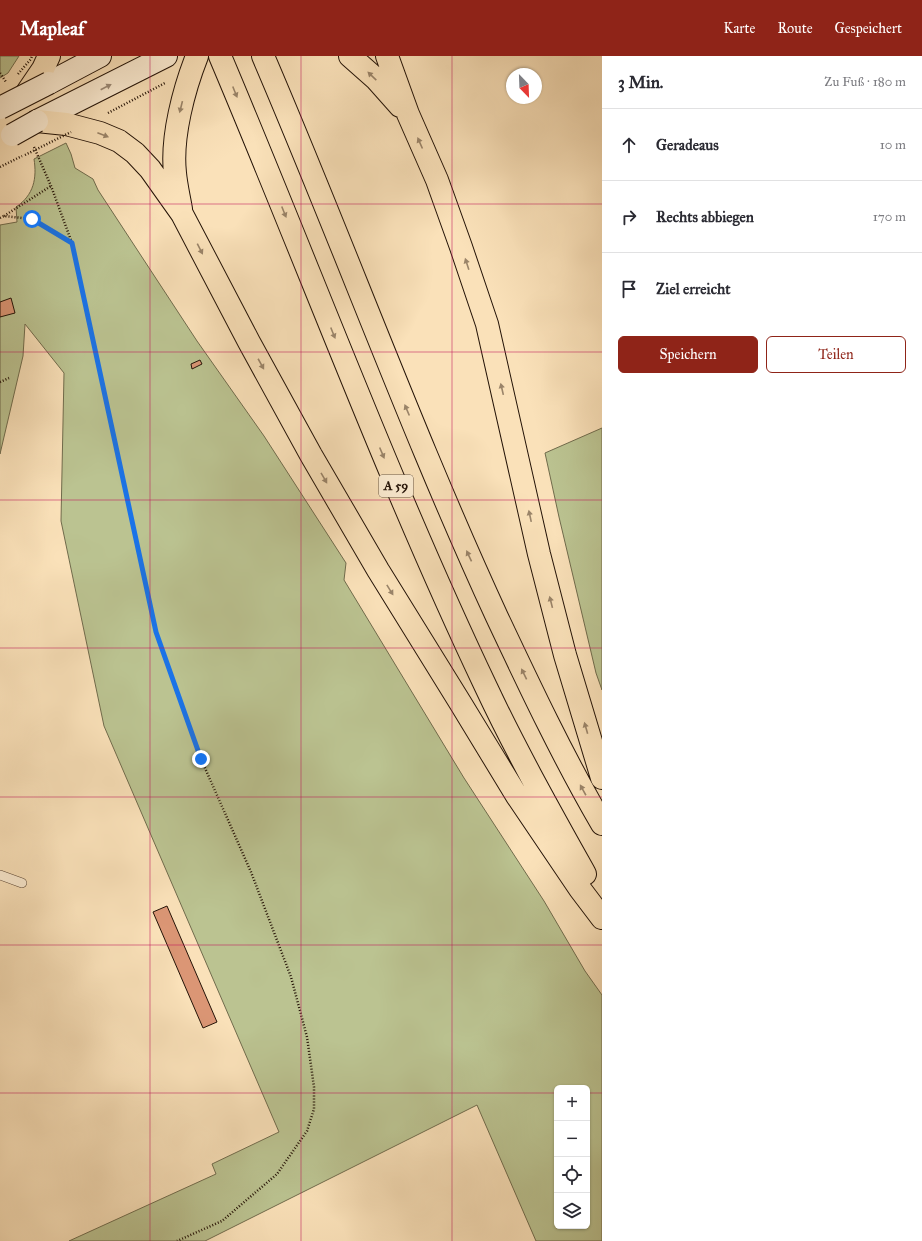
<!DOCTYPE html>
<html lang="de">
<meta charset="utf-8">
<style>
:root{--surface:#fff;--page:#f2f2f3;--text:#2b2b33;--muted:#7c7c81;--line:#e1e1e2;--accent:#8f2418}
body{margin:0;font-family:"IM FELL Great Primer",serif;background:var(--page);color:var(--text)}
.controls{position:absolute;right:12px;bottom:12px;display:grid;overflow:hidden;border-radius:6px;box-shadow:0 1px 3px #0004}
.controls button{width:36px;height:36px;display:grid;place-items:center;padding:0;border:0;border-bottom:1px solid var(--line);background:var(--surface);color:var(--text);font:20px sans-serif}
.compass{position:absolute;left:506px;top:12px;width:36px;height:36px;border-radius:50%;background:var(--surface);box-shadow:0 1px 3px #0004;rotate:157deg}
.stop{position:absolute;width:12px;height:12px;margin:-9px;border:3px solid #1a73e8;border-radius:50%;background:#fff}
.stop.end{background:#1a73e8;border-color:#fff;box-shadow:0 1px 4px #0008}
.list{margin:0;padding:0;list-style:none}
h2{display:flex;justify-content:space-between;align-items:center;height:52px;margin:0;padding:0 16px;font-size:17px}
h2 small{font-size:13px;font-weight:400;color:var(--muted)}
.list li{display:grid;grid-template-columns:26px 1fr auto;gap:12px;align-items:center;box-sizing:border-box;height:72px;padding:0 16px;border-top:1px solid var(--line)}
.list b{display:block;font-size:15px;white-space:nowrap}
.list em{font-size:13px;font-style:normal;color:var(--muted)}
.actions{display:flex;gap:8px;padding:12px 16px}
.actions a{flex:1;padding:9px 0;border:1px solid var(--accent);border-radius:6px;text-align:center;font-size:14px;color:var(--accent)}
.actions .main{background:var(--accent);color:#fff}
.icon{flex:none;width:22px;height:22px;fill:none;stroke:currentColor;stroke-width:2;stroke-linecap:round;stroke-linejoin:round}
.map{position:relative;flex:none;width:602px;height:1185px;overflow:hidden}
header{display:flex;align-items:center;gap:24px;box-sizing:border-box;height:56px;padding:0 20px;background:var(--accent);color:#fff}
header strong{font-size:19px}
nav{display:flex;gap:22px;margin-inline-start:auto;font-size:14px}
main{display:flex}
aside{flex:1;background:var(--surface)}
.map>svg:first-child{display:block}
.green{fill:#bbc391;stroke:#706b4c;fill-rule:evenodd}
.building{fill:#db9675;stroke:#241307}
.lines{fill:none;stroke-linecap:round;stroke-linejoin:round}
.service-casing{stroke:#5a4634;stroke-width:10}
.secondary-casing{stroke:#241307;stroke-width:24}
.motorway-casing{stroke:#241307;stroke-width:24}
.path{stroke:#241307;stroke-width:2.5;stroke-dasharray:1 2;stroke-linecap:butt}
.service{stroke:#fcecd2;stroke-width:9}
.secondary{stroke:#fcecd2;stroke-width:22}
.motorway{stroke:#fae1b9;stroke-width:22}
.secondary-bridge-casing{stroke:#241307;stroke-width:24;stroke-linecap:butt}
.path-bridge{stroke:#241307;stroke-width:2.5;stroke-dasharray:1 2;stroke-linecap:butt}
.secondary-bridge{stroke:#fcecd2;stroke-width:22}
.oneway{fill:#9a8469}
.oneway2{fill:#9b8a77}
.route{stroke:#1a73e8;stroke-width:5}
.grid{fill:none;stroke:#c2185b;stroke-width:1;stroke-opacity:0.55}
.labels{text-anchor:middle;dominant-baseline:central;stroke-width:3.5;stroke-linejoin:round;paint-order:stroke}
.shield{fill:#fcecd2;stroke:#655444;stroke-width:1}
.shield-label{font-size:13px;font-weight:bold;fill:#241307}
</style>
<header>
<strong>Mapleaf</strong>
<nav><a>Karte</a><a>Route</a><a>Gespeichert</a></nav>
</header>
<main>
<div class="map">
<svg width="602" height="1185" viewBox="0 0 602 1185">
<rect width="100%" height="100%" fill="#fae1b9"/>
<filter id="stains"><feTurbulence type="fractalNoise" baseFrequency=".005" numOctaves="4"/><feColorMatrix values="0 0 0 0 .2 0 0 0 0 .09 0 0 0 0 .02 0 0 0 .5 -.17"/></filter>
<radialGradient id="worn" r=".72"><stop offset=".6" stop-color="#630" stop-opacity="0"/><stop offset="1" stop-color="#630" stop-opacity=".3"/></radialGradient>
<path class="green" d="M0,0H19L8,17L0,22Z
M66,87L71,98L75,112L93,123L98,134L197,285L264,380L346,507L344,524L464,722L544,845L585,915L602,939V1185H536L477,1049L205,1185H69L216,1118L212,1108L279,1076L104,670L61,465L64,317L25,268L23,300L0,398V169L17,166L16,151C34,139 37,122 34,103ZM557,1032H587V1170H557Z
M602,372V634L596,617L559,461L545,397Z"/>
<path class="building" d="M11,242L15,257L0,261V246Z
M200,304L202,308L192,313L191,308Z
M167,850L217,966L203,972L153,856Z"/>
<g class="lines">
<defs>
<path id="service" d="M0,819L22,827"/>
<path id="secondary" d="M49,27L100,0
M37,65L166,0"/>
<path id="motorway" d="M220,0C309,210 388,425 486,631C516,695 551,757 585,818
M263,0C343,186 412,377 497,561C530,631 563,701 602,768
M350,0L376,23L400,50
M387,0L408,58L437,124L461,191L487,268L539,498L565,599L602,722
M26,38L43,13L49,0
M37,65L66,68L100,77L119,85L135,97L150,113L182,158L249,286L311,399L378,514L461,648L517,740L580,833L602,862
M181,153C179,141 176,129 175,117C171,81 184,33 197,0"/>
</defs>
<use href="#service" class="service-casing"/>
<use href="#secondary" class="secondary-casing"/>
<use href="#motorway" class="motorway-casing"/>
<path class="path" d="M0,17L6,26
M108,57L165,27
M34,91L51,130L72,187L156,576L201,703L251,816L291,921L307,981L314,1031V1053L307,1075L277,1118L222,1165L177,1185
M0,111L22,100
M4,160L51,130
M0,162L4,160L31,163L72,187
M0,326L9,322"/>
<use href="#service" class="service"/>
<use href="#secondary" class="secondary"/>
<use href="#motorway" class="motorway"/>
<defs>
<path id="secondary-bridge" d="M0,52L49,27
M12,79L37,65"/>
</defs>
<use href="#secondary-bridge" class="secondary-bridge-casing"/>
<path class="path-bridge" d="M18,18L31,3L32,0
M25,99L71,76"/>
<use href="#secondary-bridge" class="secondary-bridge"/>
</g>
<defs><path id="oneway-solid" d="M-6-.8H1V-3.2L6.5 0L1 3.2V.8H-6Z"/></defs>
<g class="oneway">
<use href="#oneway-solid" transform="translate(372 20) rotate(-136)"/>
<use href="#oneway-solid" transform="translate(235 36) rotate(68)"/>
<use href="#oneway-solid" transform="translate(181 51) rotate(104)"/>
<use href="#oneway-solid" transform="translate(103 79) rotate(21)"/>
<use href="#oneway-solid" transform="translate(420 87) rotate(-114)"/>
<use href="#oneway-solid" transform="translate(284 156) rotate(68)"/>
<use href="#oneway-solid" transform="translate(200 193) rotate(63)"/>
<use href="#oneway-solid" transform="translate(467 208) rotate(-108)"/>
<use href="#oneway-solid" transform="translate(333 277) rotate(68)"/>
<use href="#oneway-solid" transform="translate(261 308) rotate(61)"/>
<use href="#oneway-solid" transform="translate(502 333) rotate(-103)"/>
<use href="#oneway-solid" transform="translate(407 354) rotate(-113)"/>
<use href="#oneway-solid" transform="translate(382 397) rotate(67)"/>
<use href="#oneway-solid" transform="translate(324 422) rotate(60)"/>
<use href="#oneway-solid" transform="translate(530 460) rotate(-102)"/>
<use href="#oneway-solid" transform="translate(469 500) rotate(-115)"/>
<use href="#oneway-solid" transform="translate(390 534) rotate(58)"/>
<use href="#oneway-solid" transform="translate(551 546) rotate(-104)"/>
<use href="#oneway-solid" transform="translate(524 618) rotate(-116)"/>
<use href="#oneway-solid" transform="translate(586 672) rotate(-106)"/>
<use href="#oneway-solid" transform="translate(583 734) rotate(-119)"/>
</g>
<use class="oneway2" href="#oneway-solid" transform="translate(106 31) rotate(-27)"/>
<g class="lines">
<path class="route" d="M32,163L72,187L156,576L201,703"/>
</g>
<path class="grid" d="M150,0V1185M301,0V1185M452,0V1185M0,148H602M0,296H602M0,444H602M0,592H602M0,741H602M0,889H602M0,1037H557M587,1037H602"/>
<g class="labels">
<rect class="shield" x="379" y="419" width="34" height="22" rx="3"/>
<g class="shield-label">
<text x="396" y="430">A 59</text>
</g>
</g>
<rect width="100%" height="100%" filter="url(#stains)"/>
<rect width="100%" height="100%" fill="url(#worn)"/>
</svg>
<div class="controls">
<button>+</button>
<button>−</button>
<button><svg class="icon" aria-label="locate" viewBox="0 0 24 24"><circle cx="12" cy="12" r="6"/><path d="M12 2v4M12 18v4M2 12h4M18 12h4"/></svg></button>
<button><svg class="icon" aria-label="layers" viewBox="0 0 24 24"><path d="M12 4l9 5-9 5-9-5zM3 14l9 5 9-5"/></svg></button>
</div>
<svg class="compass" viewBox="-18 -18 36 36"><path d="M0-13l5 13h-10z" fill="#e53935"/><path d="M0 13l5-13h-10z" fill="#7c7c81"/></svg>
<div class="stop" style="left:32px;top:163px"></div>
<div class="stop end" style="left:201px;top:703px"></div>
</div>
<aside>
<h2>3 Min.<small>Zu Fuß · 180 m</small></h2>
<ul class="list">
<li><svg class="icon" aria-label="ahead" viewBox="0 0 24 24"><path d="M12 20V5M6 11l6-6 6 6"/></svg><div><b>Geradeaus</b></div><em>10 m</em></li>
<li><svg class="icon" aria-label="right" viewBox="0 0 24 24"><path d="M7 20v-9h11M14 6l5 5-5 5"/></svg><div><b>Rechts abbiegen</b></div><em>170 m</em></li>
<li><svg class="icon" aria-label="arrive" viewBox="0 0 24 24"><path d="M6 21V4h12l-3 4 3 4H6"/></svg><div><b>Ziel erreicht</b></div></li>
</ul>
<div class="actions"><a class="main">Speichern</a><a>Teilen</a></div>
</aside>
</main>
